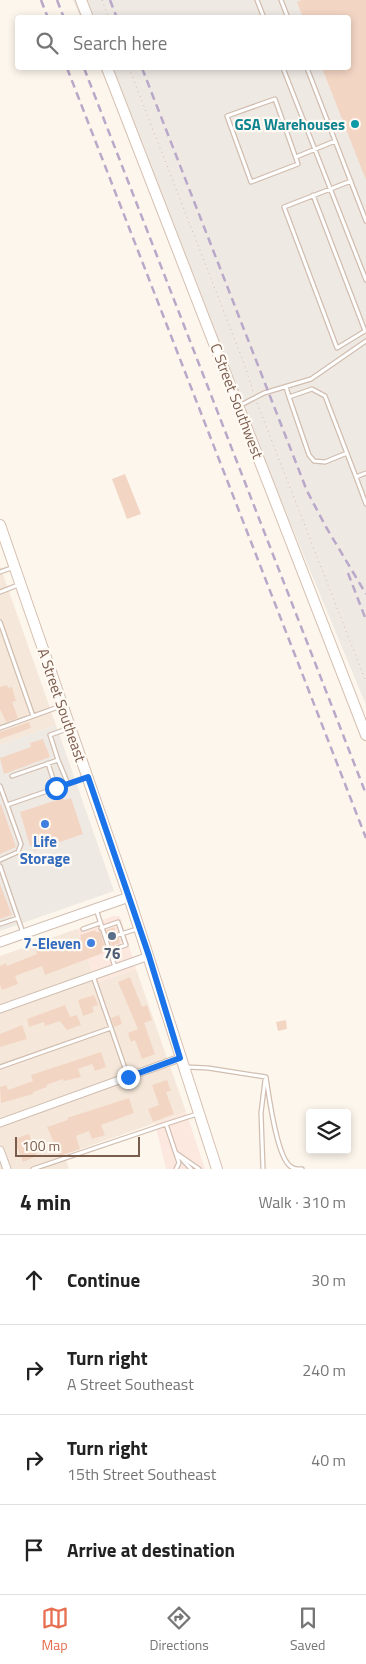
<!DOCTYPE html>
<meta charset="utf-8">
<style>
:root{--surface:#fff;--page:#f2f2f2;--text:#222;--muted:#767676;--line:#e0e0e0;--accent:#e76f51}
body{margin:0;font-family:"Titillium Web",sans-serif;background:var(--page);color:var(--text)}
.controls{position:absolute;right:15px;bottom:15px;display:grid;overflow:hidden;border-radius:5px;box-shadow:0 2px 8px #0003}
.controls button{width:45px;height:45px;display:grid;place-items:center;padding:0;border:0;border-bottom:1px solid var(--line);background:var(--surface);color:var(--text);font:25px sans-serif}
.scale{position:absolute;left:15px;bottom:12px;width:125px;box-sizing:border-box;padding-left:5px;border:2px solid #7a5c4d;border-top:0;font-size:14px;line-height:18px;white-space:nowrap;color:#7a5c4d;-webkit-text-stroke:4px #fffaf3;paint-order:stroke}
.stop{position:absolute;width:15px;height:15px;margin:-11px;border:4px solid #1a73e8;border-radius:50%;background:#fff}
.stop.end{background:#1a73e8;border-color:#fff;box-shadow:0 1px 5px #0008}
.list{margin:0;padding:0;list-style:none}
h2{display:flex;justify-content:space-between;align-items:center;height:65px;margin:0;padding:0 20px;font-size:21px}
h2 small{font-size:16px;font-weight:400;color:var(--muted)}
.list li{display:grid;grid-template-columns:32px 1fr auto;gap:15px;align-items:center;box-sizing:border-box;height:90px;padding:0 20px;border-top:1px solid var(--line)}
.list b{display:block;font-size:19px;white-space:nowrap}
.list p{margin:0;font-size:16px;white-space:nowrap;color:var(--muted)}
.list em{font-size:16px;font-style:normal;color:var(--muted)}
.icon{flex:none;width:28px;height:28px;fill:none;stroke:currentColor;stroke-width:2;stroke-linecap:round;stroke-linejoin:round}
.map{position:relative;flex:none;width:366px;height:1169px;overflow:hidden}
.search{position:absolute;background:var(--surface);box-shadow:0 2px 8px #0003;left:15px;right:15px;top:15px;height:55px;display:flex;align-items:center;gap:12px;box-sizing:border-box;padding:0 18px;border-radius:5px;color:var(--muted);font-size:19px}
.sheet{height:425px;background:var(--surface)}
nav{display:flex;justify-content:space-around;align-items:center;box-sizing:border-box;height:70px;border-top:1px solid var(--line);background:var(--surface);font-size:14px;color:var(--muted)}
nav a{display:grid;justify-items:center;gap:2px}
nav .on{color:var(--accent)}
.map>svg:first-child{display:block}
.residential{fill:#f5e8da}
.commercial{fill:#fde8e0}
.industrial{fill:#efe9e4}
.building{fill:#f3d5c3}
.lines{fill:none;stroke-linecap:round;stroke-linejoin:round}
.service-casing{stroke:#d1beb0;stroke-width:5.5}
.minor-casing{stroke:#d1beb0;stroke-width:9}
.tertiary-casing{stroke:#d1beb0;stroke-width:11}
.secondary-casing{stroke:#d6c0b0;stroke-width:12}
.path{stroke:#d9b8a5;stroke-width:1;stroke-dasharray:1 4;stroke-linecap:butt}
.service{stroke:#fff;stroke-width:3}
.minor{stroke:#fff;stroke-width:7}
.tertiary{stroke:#fff;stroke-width:9}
.secondary{stroke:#fff;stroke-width:10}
.rail{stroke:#b9a8c9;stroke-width:2.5;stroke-dasharray:8 5;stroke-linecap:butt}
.route{stroke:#1a73e8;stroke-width:6}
.culture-dot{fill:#0f9aa8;stroke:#fffaf3;stroke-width:2}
.shop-dot{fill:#3f7fe0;stroke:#fffaf3;stroke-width:2}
.service-dot{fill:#5c6f8a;stroke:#fffaf3;stroke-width:2}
.labels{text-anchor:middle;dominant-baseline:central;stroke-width:4.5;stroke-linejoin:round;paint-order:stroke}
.culture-label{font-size:15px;font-weight:bold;fill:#0d838f;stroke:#fffaf3;text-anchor:end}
.street-label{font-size:15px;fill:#7a5c4d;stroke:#fffaf3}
.shop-label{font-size:15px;font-weight:bold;fill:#366cbe;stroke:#fffaf3}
.service-label{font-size:15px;font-weight:bold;fill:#4e5e75;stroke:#fffaf3}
</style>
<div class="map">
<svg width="366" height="1169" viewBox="0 0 366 1169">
<rect width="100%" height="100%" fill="#fdf6ec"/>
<path class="residential" d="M0,566L56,725L0,745Z
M77,929L96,983L136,969L186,1112L64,1155L69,1169H0V956Z"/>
<path class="commercial" d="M113,916H119L121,919L136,969L96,983L77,929Z
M186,1112L205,1169H166L155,1123Z"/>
<path class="industrial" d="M73,0H366V705L101,68H348V18L80,17Z
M56,725L114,891L0,931V745Z"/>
<path class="building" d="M302,0H366V180L322,68H348V18H303L297,2Z
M125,474L141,514L127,519L112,479Z
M7,685L8,688L12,687L16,701L12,702L18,718L6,722L0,709V687Z
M29,722L31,728L0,739V732Z
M43,739L50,757L4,774L0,758L31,747L30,743Z
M63,798L64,800L71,798L83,834L34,851L32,846H30L20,812Z
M1,804L16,847L0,854V805Z
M0,884L12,915L0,919Z
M115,927V936L119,938L120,943L112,946L106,930Z
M95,930L96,932L100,931L106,950L102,951L103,953L45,975L42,966L15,976L18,984L2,990L0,984V966L6,963L7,966L37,954L36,951L47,947L48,950L81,938L80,935Z
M130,977L142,1007L147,1005L152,1020L144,1023L155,1054L142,1059L135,1040L131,1042L128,1033L138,1029L118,982Z
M94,995L98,1005L92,1007L94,1012L83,1016L78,1000Z
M65,1005L70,1017L77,1015L81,1025L67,1030L60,1021L45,1026L44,1022L29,1027L27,1019Z
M119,1015L122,1024L114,1027L111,1018Z
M286,1020L287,1029L278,1031L276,1022Z
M22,1025L27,1039L0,1047V1034Z
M101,1052L106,1067L95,1071L92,1064L78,1069L81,1077L64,1081L63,1079L46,1085L47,1087L33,1092V1094L1,1103L0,1087L6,1085L8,1090L33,1081L31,1075Z
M167,1080L171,1091L166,1092L174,1114L153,1122L148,1109L159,1105L152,1085Z
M129,1098L134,1113L101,1125L105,1135L92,1139L89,1131L76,1136L80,1149L60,1156L47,1127L68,1120L67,1118Z
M29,1134L37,1156L23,1162L14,1139Z"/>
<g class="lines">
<defs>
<path id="service" d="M257,0L264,18
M281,0L288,18
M283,68L366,280
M307,68L366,221
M275,99L298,164L251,182L227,116Z
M296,157L335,141
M313,195L365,331L337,348L284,207L351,181
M286,387L289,397L312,389L325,396L356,477
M289,397L309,455L314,461L325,462L347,453
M239,406L264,393L311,379L366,341
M366,473L356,477L366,504
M0,572L14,567
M0,592L18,585
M0,622L33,716
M0,728L61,706
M58,760L68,784
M48,763L56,788
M12,776L58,760L50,735L67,729
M0,786L7,805
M0,860L18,852L21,844L7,805L85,778
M0,866L23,933
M96,909L115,967
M0,924L18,918
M101,928L118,922L126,945L109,951
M83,929L100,923
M118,935L137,929
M93,976L128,1077
M0,1067L111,1028
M186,1067L208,1068L266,1077C269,1097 276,1150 288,1164C292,1169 296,1169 302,1169
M176,1153L199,1169
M179,1156L191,1169
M33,1169L166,1124
M176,1169L179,1163L166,1124L197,1114
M263,1169L261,1113L265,1080"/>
<path id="minor" d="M0,1009L149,956
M0,1123L180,1058
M0,1150L7,1169"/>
<path id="tertiary" d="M0,942L129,897"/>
<path id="secondary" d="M81,0L88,18
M107,68L366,735
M0,525L129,897L217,1169"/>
</defs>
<use href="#service" class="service-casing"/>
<use href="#minor" class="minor-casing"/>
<use href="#tertiary" class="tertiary-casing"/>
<use href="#secondary" class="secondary-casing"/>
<path class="path" d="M102,0L109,18
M129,68L245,366L253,392
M257,403L366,682"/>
<use href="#service" class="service"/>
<use href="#minor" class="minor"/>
<use href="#tertiary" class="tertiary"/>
<use href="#secondary" class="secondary"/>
<path class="rail" d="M41,0L48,18
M57,0L64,18
M110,0L117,18
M67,68L366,838
M84,68L366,794
M142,68L307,491L326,527L366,594
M348,573L366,620"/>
</g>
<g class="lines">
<path class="route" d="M56,788L88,777L149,956L180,1058L128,1077"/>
</g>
<circle class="culture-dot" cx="355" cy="124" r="5"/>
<g class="shop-dot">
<circle cx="45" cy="824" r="5"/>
<circle cx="91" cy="943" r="5"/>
</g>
<circle class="service-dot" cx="112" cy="936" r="5"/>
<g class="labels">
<g class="culture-label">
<text x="345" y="124">GSA Warehouses</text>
</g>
<g class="street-label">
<text transform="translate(237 401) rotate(69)">C Street Southwest</text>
<text transform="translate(62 705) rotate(71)">A Street Southeast</text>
</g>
<g class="shop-label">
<text x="45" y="841">Life<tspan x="45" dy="17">Storage</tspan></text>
<text x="81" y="943" text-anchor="end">7-Eleven</text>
</g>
<g class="service-label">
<text x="112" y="953">76</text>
</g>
</g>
</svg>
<div class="controls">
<button><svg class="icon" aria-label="layers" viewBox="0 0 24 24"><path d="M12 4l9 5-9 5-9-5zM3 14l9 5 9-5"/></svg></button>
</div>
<div class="scale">100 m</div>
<div class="stop" style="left:56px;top:788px"></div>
<div class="stop end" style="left:128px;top:1077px"></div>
<div class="search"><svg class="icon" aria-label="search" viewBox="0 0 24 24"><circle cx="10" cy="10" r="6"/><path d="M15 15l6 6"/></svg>Search here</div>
</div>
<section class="sheet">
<h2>4 min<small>Walk · 310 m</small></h2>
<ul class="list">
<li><svg class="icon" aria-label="ahead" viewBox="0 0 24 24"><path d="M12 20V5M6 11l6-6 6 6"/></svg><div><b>Continue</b></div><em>30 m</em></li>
<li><svg class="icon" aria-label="right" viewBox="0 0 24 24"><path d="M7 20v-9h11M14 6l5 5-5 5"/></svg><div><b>Turn right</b><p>A Street Southeast</p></div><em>240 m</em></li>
<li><svg class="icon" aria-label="right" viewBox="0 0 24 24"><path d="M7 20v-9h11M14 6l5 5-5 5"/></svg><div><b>Turn right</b><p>15th Street Southeast</p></div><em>40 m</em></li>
<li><svg class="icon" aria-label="arrive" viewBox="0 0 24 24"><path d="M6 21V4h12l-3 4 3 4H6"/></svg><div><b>Arrive at destination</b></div></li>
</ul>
</section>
<nav>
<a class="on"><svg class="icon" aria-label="map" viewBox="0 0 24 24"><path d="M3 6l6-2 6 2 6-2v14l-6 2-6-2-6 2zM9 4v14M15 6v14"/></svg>Map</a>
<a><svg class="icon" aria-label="directions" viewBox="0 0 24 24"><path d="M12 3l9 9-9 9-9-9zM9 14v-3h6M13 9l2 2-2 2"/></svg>Directions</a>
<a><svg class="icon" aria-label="saved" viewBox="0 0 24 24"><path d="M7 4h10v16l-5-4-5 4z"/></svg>Saved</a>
</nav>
